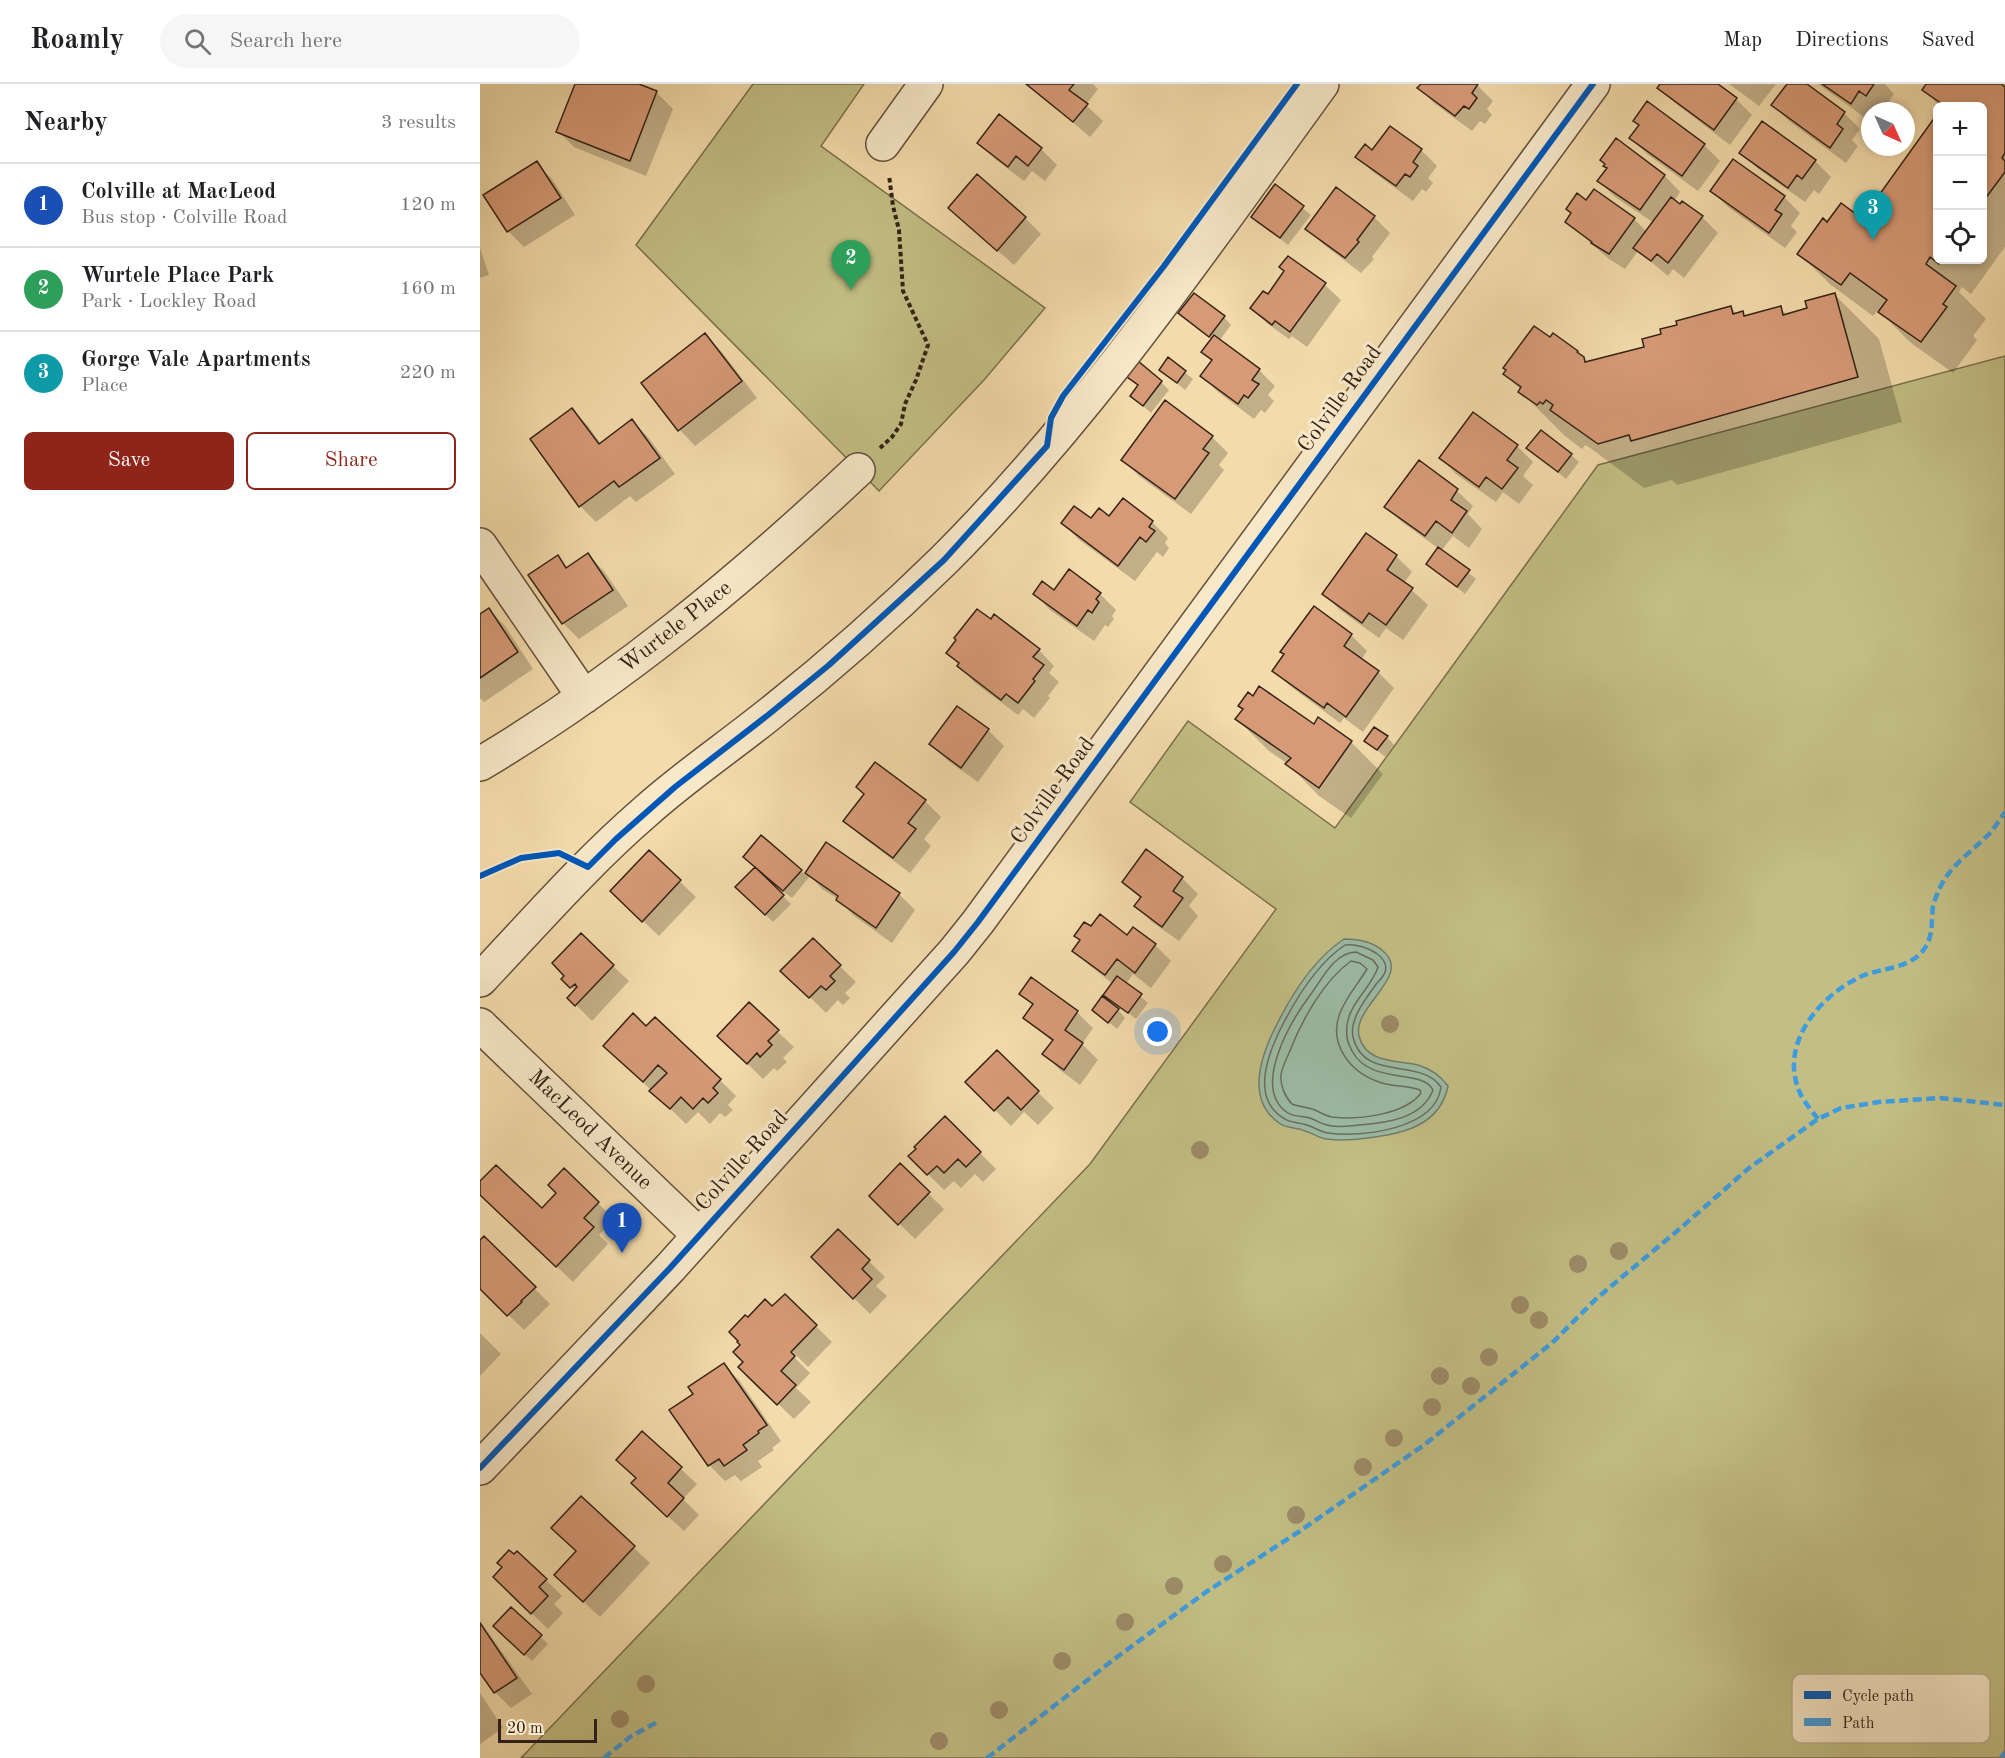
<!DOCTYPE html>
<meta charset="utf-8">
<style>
:root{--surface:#fff;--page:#f6f6f6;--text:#202124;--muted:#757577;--line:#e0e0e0;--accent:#8f2418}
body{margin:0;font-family:"Old Standard TT",serif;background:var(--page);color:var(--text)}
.controls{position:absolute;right:18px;top:18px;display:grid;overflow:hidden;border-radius:9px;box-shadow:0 3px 9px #0003}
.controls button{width:54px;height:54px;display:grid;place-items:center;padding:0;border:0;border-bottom:2px solid var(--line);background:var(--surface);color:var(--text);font:30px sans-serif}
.compass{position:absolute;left:1381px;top:18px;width:54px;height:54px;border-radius:50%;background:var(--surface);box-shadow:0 3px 9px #0003;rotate:135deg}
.scale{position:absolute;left:18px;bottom:15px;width:99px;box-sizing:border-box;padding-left:6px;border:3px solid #332217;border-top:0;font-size:16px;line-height:21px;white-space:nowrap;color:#332217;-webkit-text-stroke:4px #f7e8c8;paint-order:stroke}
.you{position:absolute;left:678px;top:948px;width:21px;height:21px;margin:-15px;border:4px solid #fff;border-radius:50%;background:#1a73e8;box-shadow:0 0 0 9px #1a73e833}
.badge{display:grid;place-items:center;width:39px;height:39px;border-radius:50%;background:var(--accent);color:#fff;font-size:20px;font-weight:700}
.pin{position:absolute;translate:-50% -50px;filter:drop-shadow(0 2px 3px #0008)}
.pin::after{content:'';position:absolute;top:32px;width:21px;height:18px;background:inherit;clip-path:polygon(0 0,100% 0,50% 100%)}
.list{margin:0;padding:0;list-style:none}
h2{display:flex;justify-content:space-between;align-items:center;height:78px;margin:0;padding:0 24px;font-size:26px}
h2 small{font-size:20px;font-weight:400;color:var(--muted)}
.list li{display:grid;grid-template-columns:39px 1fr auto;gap:18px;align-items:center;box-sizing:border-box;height:84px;padding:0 24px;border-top:2px solid var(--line)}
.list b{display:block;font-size:22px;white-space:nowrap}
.list p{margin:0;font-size:20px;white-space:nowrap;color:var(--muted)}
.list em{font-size:20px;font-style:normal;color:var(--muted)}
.actions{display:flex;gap:12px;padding:18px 24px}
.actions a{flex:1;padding:14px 0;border:2px solid var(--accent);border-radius:9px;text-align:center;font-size:21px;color:var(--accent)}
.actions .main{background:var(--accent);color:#fff}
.icon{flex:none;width:33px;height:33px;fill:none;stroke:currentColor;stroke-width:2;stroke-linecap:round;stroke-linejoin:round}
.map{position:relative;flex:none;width:1525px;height:1674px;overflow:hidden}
header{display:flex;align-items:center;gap:36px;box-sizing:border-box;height:84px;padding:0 30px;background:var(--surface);border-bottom:2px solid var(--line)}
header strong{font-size:28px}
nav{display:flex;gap:33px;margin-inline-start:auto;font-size:21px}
.search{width:420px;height:54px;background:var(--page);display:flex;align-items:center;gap:15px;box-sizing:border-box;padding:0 21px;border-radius:33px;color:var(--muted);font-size:22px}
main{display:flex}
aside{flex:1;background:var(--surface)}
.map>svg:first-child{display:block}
.green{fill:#c2be84;stroke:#7a704e;stroke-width:1.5}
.water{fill:#9cbba6;stroke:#727e6d;stroke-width:1.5}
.shadow{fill:#0003}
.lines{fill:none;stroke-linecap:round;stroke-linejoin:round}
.shore{stroke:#686e5e;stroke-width:1.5}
.building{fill:#d69a76;stroke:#332217;stroke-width:1.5}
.minor-casing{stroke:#63503c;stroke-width:36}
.path{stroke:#332217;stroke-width:4;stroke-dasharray:4.5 3;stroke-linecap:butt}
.minor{stroke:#f7e8c8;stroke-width:33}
.quiet{stroke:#3e9cdf;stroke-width:4.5;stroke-dasharray:9 4.5;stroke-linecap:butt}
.cycleway-casing{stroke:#f7e8c8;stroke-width:10}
.cycleway{stroke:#0057b8;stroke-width:6}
.tree{fill:#9d8b68}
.labels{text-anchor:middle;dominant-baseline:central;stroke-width:6;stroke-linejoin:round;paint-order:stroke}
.street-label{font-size:22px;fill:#332217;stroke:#f7e8c8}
.key{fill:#f7e8c8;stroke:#bcad93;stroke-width:1.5}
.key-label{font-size:16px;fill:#332217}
</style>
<header>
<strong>Roamly</strong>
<div class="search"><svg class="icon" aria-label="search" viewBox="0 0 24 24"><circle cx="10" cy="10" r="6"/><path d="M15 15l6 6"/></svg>Search here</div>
<nav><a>Map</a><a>Directions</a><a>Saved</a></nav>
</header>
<main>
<aside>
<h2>Nearby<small>3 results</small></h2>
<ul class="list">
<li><span class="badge" style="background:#1a4fb4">1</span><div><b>Colville at MacLeod</b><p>Bus stop · Colville Road</p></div><em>120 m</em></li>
<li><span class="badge" style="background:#2e9e5b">2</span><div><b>Wurtele Place Park</b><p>Park · Lockley Road</p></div><em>160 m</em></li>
<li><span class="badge" style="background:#0f9aa8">3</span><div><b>Gorge Vale Apartments</b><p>Place</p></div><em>220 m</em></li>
</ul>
<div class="actions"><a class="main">Save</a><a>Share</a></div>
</aside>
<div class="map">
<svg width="1525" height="1674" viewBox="0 0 1525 1674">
<rect width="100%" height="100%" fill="#f3dbab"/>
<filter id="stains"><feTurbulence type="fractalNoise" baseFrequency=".00333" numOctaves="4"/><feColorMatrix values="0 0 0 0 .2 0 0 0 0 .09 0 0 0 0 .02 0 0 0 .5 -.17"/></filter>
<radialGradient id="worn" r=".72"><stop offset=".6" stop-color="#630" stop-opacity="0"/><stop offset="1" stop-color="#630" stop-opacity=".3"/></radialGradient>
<path class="green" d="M273,0H384L341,62L565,224L504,296L399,407L156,161Z
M1525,272V1674H41L610,1080L796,825L650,718L708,637L855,744L1118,381Z"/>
<path class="water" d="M864,855C878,855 892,857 903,867C933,892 872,922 879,952C886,980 918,976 938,981C951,985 960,991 968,1002C960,1042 922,1050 887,1054C874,1056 859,1057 846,1055C839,1054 832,1049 825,1047C816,1043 807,1045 799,1039C765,1015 782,969 797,940C813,908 834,875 864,855Z"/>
<path class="shadow" d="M97,0H156L177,9L193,25L166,92L94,63L78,47Z
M548,0H613L618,5L606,21L623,37L610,53Z
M943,0H996L1013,17L1007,25L1012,31L1005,40L1000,37L992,47L955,20L939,4Z
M1182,0H1236L1256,15L1272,31L1250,61L1195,19L1179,3Z
M1249,0H1296L1279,22Z
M1309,0H1324L1364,29L1380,45L1372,56L1378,62L1366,79L1309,37L1293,21Z
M1338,0H1405L1414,10L1402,27L1396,22L1393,27H1390L1387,35Z
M1448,0H1525V163L1491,210L1482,203L1479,208L1506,235L1493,252L1497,256L1473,289L1431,259L1398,226L1393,232L1351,201L1319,170L1348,140L1391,143L1399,132L1391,124L1458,176H1502V22H1460L1444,6Z
M1154,36L1224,61L1240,77L1218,107L1167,70L1151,54L1160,42Z
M1136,56L1185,92L1200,108L1194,117L1222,133L1238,149L1204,194L1193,185L1188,192L1158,167L1145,185L1129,175L1087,138L1106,118L1154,135L1167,148L1174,139L1135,113L1119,97L1128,85Z
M499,59L561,65L577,81L565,97L552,87L544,97L515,75Z
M941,66L957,82L948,94L953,99L946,108L942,105L933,117L893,88L877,73L893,68Z
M1261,68L1335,77L1351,93L1339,110L1334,106L1325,118L1277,84Z
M56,79L72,95L95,131L44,163L28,147L5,111Z
M795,102L831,131L808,161L773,133Z
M856,105L894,133L910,149L892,173L894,175L881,189L843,160L827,144Z
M1232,107L1304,113L1320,129L1311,142L1317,148L1305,164L1248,123Z
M470,124L545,134L561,150L534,181Z
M0,164L9,191L0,194Z
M845,201L861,216L827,263L812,252L809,255L788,240L772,224L788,212Z
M1354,210L1399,255L1422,338L1197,401L1192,396L1164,404L1109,363L1105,361L1102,365L1085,352L1040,307L1041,306L1025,290L1070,255L1097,268L1108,279L1166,264L1183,251L1250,223L1257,230L1262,229L1267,233L1300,224L1307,231L1329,225Z
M700,229L744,233L751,241L739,257L779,286L795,302L788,311L794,317L785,329L781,326L774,335L738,308L722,292L732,278L723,268L732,256Z
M225,251L241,267L277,314L215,362L200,346Z
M688,275L713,295L705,306L681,286Z
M649,292L681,298L689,306L671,329L652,312L659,302Z
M92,326L108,342L121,360L152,337L168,353L195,390L156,418L150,412L116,438L100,422Z
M993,330L1037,362L1053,378L1043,392L1053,401L1039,420L1023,408L1016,418L976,390L961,374Z
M732,353L748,369L739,381L744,386L711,430L659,392L643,376Z
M1048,364L1091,371L1099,378L1086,395Z
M939,378L977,407L993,422L988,430L1002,445L989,464L973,452L961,467L996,495L985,510L948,480L959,465L922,438L906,422Z
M643,416L672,438L688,454L685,459L689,464L683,473L677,468L655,497L598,455L583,439L629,434Z
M886,451L916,472L932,488L924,499L948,521L923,556L906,544L899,554L860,526L844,510Z
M108,471L124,487L148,522L99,555L83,539L77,473L88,484Z
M589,487L620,510L636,526L632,532L634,535L628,543L625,541L614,557L570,526L555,510L574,508Z
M834,524L871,551L887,567L881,576L898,588L914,604L883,648L864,634L860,639L810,602L794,586Z
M9,526L25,542L53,585L4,618L0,614V532Z
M559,566L574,582L569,589L579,598L568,612L570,614L554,634L543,625L538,631L494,598L468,569Z
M773,614L871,658L903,690L871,734L839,712L808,680L789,667L757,635Z
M508,646L524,662L498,698L467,676L451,660Z
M907,653L914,661L905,673L886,657Z
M445,717L461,733L444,755L451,762L430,789L381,752L365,736Z
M346,760L419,810L435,826L412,859L374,832L358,815L342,805L330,792L312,814L292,799L291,800L311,820L293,838L257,803L277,784L321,787L325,791Z
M169,768L216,813L179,852L148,823Z
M667,768L702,794L718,810L709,822L718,832L699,857L672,838L656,822L661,815L644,798Z
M611,844L648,853L653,845L675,861L691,877L671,904L653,890L646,900L668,919L656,935L625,911L633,900L610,882L594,867Z
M333,856L376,898L365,909L370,914L363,921L358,916L346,929L302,886Z
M133,882L149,897L112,937L89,914L95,907L83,895Z
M551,895L597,928L613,944L602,960L618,976L600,1001L580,986L564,970L573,958L545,934L553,922L541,909Z
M269,921L314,963L303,974L307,978L297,987L294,984L283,995L239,952Z
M614,926H638L645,934L637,945Z
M166,944L240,996L256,1012L248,1021L253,1026L245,1033L240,1029L230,1040L218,1028L206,1040L141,977Z
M517,968L574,1024L558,1041L544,1028L531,1042L487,998Z
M465,1034L516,1085L503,1098L495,1090L481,1104L474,1097L464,1106L430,1072Z
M420,1082L464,1125L435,1155L391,1112Z
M84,1086L134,1135L119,1151L128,1160L93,1198L0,1110V1099L62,1126L78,1109Z
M358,1147L405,1193L396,1202L407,1212L390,1230L333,1173Z
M4,1154L70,1220L44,1246L0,1203V1159Z
M305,1212L352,1258L328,1283L311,1266L309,1268L330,1289L316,1304L331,1318L314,1335L260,1283L265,1278L262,1261L268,1236L292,1224Z
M0,1249L21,1270L0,1292Z
M243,1281L259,1296L301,1357L292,1364L294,1366L278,1377L282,1383L261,1397L255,1391L245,1397L229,1381L215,1310Z
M162,1349L217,1400L203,1415L219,1431L204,1447L169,1415L157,1395Z
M101,1414L170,1479L120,1533L92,1507L98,1468Z
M66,1496L82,1512L74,1520L83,1529L68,1545L31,1509Z
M31,1525L68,1560L52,1577L23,1550Z
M0,1537L52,1610L31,1624L15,1608L0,1586Z
M0,1609L23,1644L0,1660Z"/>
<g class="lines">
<path class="shore" d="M865,861C877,860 886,863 896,869C902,873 908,880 905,888C904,892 900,896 897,899C887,913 869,935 873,953C883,998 941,973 961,1003C956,1045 881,1054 848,1049C840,1048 834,1043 827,1041C819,1038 811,1039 805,1035C769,1015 789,967 803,940C818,911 838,879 865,861Z
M876,868L893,876L898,883C892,903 870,918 867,941C866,952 867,958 872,967C891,1002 942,984 953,1006C942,1035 906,1039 879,1041C869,1042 856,1044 847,1041C841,1040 836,1036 830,1034C823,1032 814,1033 808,1029C770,1004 812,935 831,910C842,895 855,868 876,868Z
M871,877L880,879L887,885C878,900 866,913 860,929C848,960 870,988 899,998C912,1003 927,1001 940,1006L941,1009C925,1031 878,1036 852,1033C846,1032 841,1029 835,1026C827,1023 819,1023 812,1020C805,1013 800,1001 801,991C802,983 806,976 809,969C821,938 843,897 871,877Z"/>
</g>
<path class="building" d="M95,0H159L177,7L150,77L76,48Z
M546,0H594L589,6L608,20L593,38Z
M941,0H998L992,9L997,14L989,25L984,22L975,32L937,4Z
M1180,0H1238L1257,14L1234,46L1177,4Z
M1307,0H1327L1365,28L1357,40L1363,45L1350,64L1291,21Z
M1342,0H1394L1386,12L1379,7L1371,20Z
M1446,0H1521L1525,3V69L1522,74L1525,77V88L1502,119V22H1465L1442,6Z
M1167,17L1225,60L1202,92L1149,54L1159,41L1153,37Z
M519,30L562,64L548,82L536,72L528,83L497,59Z
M1455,33L1458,35V176H1462L1459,180L1450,173L1446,180L1476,202L1463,220L1467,223L1441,258L1398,228L1407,216L1370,189L1361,201L1317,170L1343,134L1347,138L1361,119L1391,141L1398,131L1389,125Z
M1282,37L1336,76L1322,95L1317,91L1308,104L1259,69Z
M910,42L942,65L933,78L938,82L930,93L925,90L916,102L875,73L885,60L892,66Z
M1136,54L1185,91L1160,126L1117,97L1127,84L1123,82L1125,80L1120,76Z
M1253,75L1305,112L1295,126L1302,130L1289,149L1230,107Z
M57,77L81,114L27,148L3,111Z
M497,90L546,133L517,167L468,124Z
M795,100L824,122L800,154L771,133Z
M856,103L895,132L877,156L879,158L865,174L825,145Z
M1114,105L1155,134L1129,170L1111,159L1112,158L1085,138L1091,129L1086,125L1097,109L1106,116Z
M1191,113L1200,120L1202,117L1223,132L1188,179L1177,170L1171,177L1153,164Z
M808,172L846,199L810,248L795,237L792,241L770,224L783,207L788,210L804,187L799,183Z
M714,209L745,232L729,253L698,229Z
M1355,209L1378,293L1151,357L1149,351L1118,360L1070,326L1073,321L1066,316L1063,320L1060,318L1057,321L1038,308L1041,303L1023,290L1026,286L1023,284L1054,242L1070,253L1073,249L1098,267L1097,268L1104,273L1105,278L1164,263L1162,255L1181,250L1180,245L1197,241L1196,237L1251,222L1253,230L1263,227L1264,232L1301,222L1303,231L1327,224L1325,217Z
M225,249L262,297L198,347L161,299Z
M734,251L780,285L772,296L779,300L768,314L764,311L758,320L720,292L732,276L721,268Z
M688,273L706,287L697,299L679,286Z
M658,277L682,297L663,322L650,312L658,301L647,293Z
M685,316L733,352L723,365L729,369L695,415L641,376Z
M92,324L119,360L152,335L180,374L139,403L134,397L99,423L50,355Z
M993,328L1038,361L1027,376L1038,384L1022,405L1006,393L999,403L959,374Z
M1061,346L1092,370L1078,388L1046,364Z
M939,376L978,405L971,416L987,427L972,449L956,437L945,452L904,423Z
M643,414L673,437L669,443L675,447L666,458L660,453L638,482L581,439L594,422L611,434L619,424L629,432Z
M886,449L917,471L907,486L933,504L906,541L889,529L882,539L842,510Z
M958,463L990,486L977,503L946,480Z
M108,469L133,506L82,540L48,491L78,471L86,484Z
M589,485L621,509L616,515L619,518L612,529L608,526L597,542L553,510L562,497L574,506Z
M834,522L872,550L864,562L899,587L866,633L847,619L844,624L792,587L804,570L800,568Z
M9,524L38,568L0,594V530Z
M497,525L511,535L514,530L560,565L553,573L564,581L553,595L555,597L538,619L526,610L521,616L477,582L479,579L466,569L476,556L474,554Z
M779,602L834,640L838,633L872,657L839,704L805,680L811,674L755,635L763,625L758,622L768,608L773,612Z
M477,622L509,645L481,684L449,660Z
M894,643L908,652L897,666L884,657Z
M395,678L446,716L428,739L436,745L413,774L363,737L384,710L376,703Z
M281,751L322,786L303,807L263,773Z
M346,758L420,809L396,844L356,816L358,812L325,789Z
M666,765L703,793L693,807L703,814L682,843L654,822L661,813L642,798Z
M169,766L201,796L162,838L130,807Z
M275,783L304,811L285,831L255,803Z
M620,830L647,851L653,843L676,860L655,889L637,875L625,891L592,867L600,856L594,852L604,838L611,842Z
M101,849L134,881L95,922L87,914L97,903L95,900L90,904L81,895L84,892L72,879Z
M333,854L361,881L350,892L355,897L346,906L341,902L329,914L300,887Z
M637,892L662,910L648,929L623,911Z
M551,893L598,927L585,946L603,959L584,986L562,970L573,956L543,934L553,920L539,910Z
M622,912L639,925L628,939L612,926Z
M269,918L299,946L288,957L292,961L280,973L277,969L267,980L237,952Z
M153,929L166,942L175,933L241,995L233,1004L238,1009L228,1019L223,1014L213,1025L201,1013L190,1025L169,1007L187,989L178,981L163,998L123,962Z
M517,966L559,1007L541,1026L528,1013L514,1027L485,998Z
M465,1032L501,1068L486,1083L478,1075L464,1089L457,1082L447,1091L428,1072L436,1065L434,1063Z
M420,1079L450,1108L418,1141L389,1112Z
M16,1081L62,1124L76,1109L68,1101L84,1084L119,1118L104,1134L114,1143L76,1183L0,1111V1097Z
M358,1145L390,1176L382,1185L392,1195L373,1215L331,1173Z
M4,1152L56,1203L41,1217L42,1218L27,1232L0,1205V1156Z
M305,1210L337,1241L311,1268L315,1272L301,1287L316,1301L297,1321L258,1283L263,1278L253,1268L260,1261L257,1258L258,1257L249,1248L265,1231L268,1233L285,1215L292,1222Z
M244,1279L287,1341L278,1347L279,1349L263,1361L267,1366L244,1382L239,1375L228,1382L189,1326L213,1310L208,1303Z
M162,1347L202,1383L188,1399L204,1414L187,1433L151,1399L156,1394L136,1376Z
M101,1412L155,1462L103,1518L74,1491L96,1467L71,1444Z
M29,1466L34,1470L37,1467L67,1495L59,1503L68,1512L51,1530L13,1493L22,1483L17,1479Z
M31,1523L62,1551L44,1571L13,1542Z
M0,1539L37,1594L14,1609L0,1589Z"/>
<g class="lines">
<defs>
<path id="minor" d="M403,60L446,0
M0,461L104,613
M0,680C138,598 261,496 378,386
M0,896C54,839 106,779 165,728C204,693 247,664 287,632C349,583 408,531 464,476C608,332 723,164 842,0
M0,941L219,1151
M0,1384L190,1184L474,868L498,838L1113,0"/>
</defs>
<use href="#minor" class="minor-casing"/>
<path class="path" d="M400,364L412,353L421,340L425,320L436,296L448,261L423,207L419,146L413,122L409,91"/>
<use href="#minor" class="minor"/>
<path class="quiet" d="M1338,1035C1332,1027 1324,1018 1320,1009C1298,960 1340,911 1382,892C1401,884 1426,885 1441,869C1454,855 1451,839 1453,822C1455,814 1460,803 1464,796C1476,777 1497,763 1512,747C1516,741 1521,734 1525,728
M124,1674L150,1653L179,1637
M507,1674L637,1573L726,1508L820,1447L944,1361L1072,1259L1117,1214L1203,1142L1269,1084L1338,1035L1361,1024L1399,1018L1460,1014L1525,1021
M1521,1674L1525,1668"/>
<defs>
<path id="cycleway" d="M0,792L41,774L79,769L108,783L136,755L195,703L288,631L349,581L464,476L567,362L571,334L583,312L684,182L817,0
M0,1384L190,1184L474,868L498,838L1113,0"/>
</defs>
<use href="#cycleway" class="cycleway-casing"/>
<use href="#cycleway" class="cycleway"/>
</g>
<g class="tree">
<circle cx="910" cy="940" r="9"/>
<circle cx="720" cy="1066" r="9"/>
<circle cx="1139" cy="1167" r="9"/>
<circle cx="1098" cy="1180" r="9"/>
<circle cx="1040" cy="1221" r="9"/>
<circle cx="1059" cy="1236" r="9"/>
<circle cx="1009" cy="1273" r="9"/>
<circle cx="960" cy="1292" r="9"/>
<circle cx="991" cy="1302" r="9"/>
<circle cx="952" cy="1323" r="9"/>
<circle cx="914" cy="1354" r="9"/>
<circle cx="883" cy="1383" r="9"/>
<circle cx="816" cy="1431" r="9"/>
<circle cx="743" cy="1480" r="9"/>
<circle cx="694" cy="1502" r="9"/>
<circle cx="645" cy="1538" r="9"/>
<circle cx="582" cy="1577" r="9"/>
<circle cx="166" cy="1600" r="9"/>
<circle cx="519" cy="1626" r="9"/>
<circle cx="140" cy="1635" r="9"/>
<circle cx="459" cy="1657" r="9"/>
</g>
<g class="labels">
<g class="street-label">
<text transform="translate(860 315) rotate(-54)">Colville Road</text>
<text transform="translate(196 543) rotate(-38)">Wurtele Place</text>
<text transform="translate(573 707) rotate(-54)">Colville Road</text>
<text transform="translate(110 1046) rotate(44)">MacLeod Avenue</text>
<text transform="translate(262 1077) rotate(-48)">Colville Road</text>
</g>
</g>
<rect x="1312" y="1590" width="198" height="69" rx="9" class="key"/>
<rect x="1324" y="1607" width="27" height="8" fill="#0057b8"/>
<rect x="1324" y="1634" width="27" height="8" fill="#3e9cdf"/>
<g class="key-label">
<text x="1362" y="1617">Cycle path</text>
<text x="1362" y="1644">Path</text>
</g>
<rect width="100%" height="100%" filter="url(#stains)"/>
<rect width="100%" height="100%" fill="url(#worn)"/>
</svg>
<div class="controls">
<button>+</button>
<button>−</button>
<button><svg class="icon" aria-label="locate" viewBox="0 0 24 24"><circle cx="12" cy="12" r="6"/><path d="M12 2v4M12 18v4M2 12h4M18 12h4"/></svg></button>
</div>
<svg class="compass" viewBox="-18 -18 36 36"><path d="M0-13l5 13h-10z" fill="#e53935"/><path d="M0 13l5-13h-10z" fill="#757577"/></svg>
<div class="scale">20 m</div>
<div class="you"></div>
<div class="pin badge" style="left:142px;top:1169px;background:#1a4fb4">1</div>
<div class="pin badge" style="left:371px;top:206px;background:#2e9e5b">2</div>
<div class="pin badge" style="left:1393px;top:156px;background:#0f9aa8">3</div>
</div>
</main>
